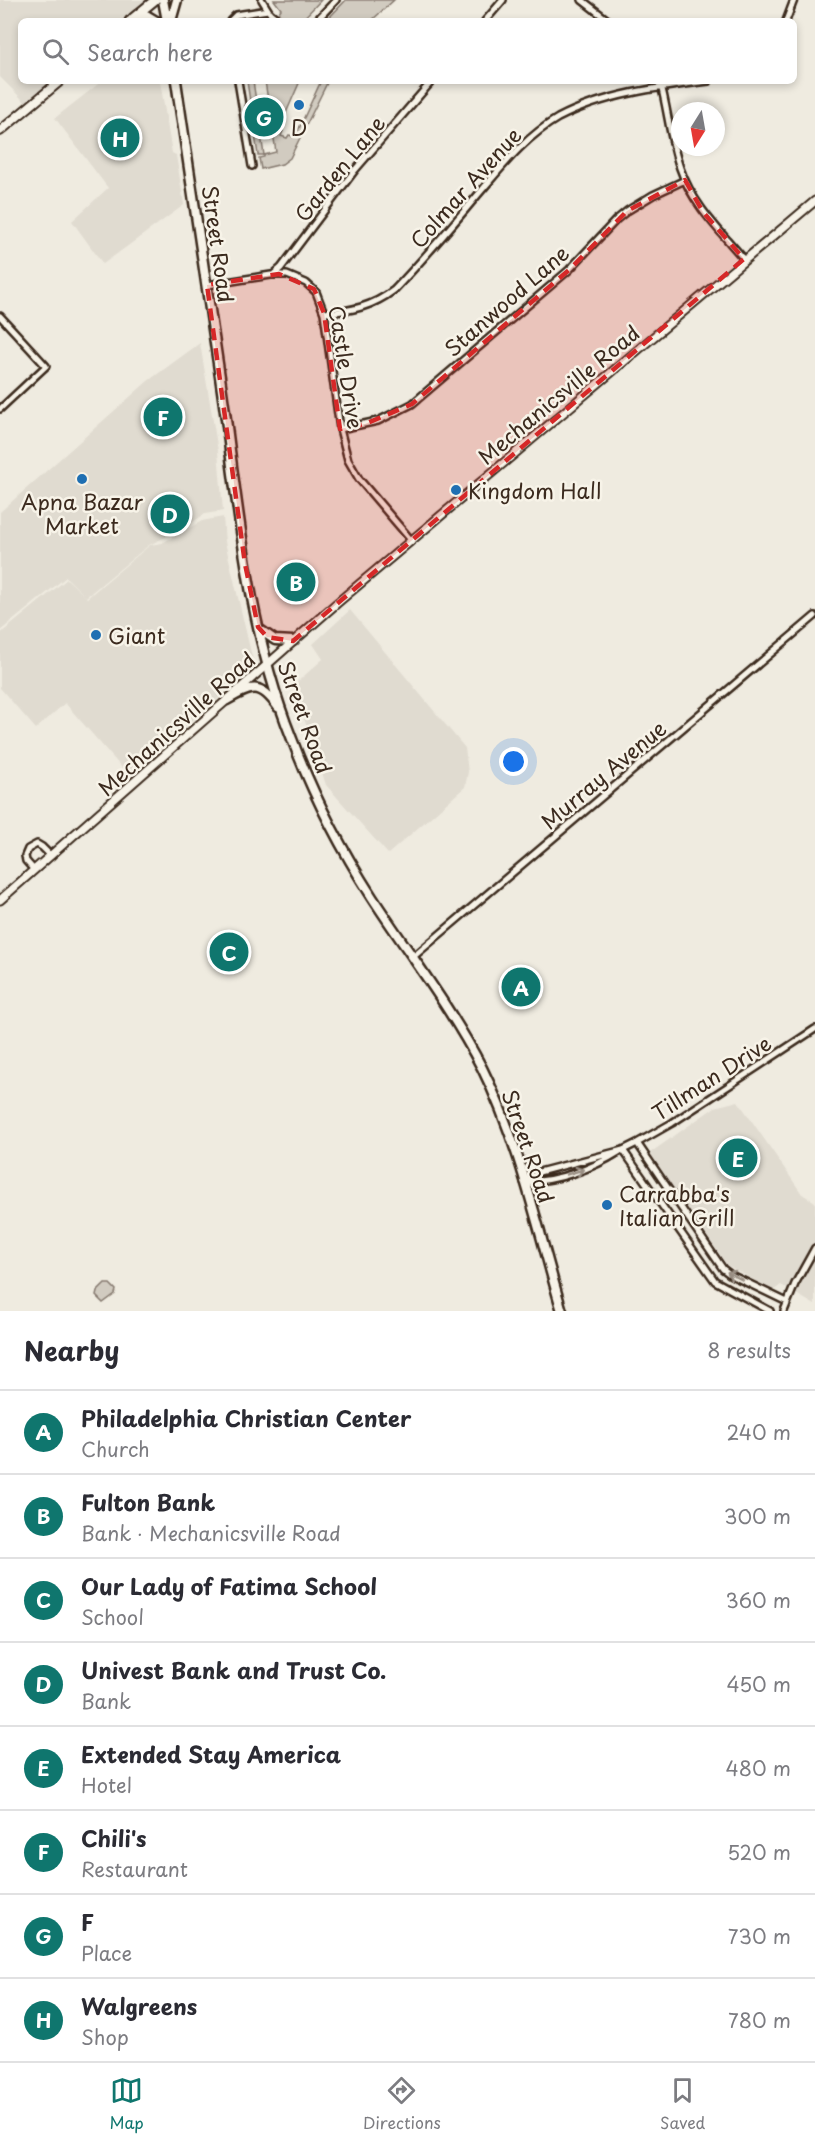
<!DOCTYPE html>
<meta charset="utf-8">
<style>
:root{--surface:#fff;--page:#f2f2f3;--text:#2b2b33;--muted:#7c7c81;--line:#e1e1e2;--accent:#0f766e}
body{margin:0;font-family:"Playpen Sans",sans-serif;background:var(--page);color:var(--text)}
.compass{position:absolute;left:671px;top:102px;width:54px;height:54px;border-radius:50%;background:var(--surface);box-shadow:0 3px 9px #0003;rotate:191deg}
.you{position:absolute;left:514px;top:762px;width:21px;height:21px;margin:-15px;border:4px solid #fff;border-radius:50%;background:#1a73e8;box-shadow:0 0 0 9px #1a73e833}
.badge{display:grid;place-items:center;width:39px;height:39px;border-radius:50%;background:var(--accent);color:#fff;font-size:20px;font-weight:700}
.pin{position:absolute;translate:-50% -50%;border:3px solid #fff;box-shadow:0 2px 6px #0006}
.list{margin:0;padding:0;list-style:none}
h2{display:flex;justify-content:space-between;align-items:center;height:78px;margin:0;padding:0 24px;font-size:26px}
h2 small{font-size:20px;font-weight:400;color:var(--muted)}
.list li{display:grid;grid-template-columns:39px 1fr auto;gap:18px;align-items:center;box-sizing:border-box;height:84px;padding:0 24px;border-top:2px solid var(--line)}
.list b{display:block;font-size:22px;white-space:nowrap}
.list p{margin:0;font-size:20px;white-space:nowrap;color:var(--muted)}
.list em{font-size:20px;font-style:normal;color:var(--muted)}
.icon{flex:none;width:33px;height:33px;fill:none;stroke:currentColor;stroke-width:2;stroke-linecap:round;stroke-linejoin:round}
.map{position:relative;flex:none;width:815px;height:1311px;overflow:hidden}
.search{position:absolute;background:var(--surface);box-shadow:0 3px 9px #0003;left:18px;right:18px;top:18px;height:66px;display:flex;align-items:center;gap:15px;box-sizing:border-box;padding:0 21px;border-radius:9px;color:var(--muted);font-size:22px}
.sheet{height:750px;background:var(--surface)}
nav{display:flex;justify-content:space-around;align-items:center;box-sizing:border-box;height:84px;border-top:2px solid var(--line);background:var(--surface);font-size:16px;color:var(--muted)}
nav a{display:grid;justify-items:center;gap:3px}
nav .on{color:var(--accent)}
.map>svg:first-child{display:block}
.built{fill:#e0dbd0}
.green{fill:#d1cbc0;stroke:#867a6f;stroke-width:1.5}
.lines{fill:none;stroke-linecap:round;stroke-linejoin:round}
.minor-casing{stroke:#3b2a1e;stroke-width:10}
.tertiary-casing{stroke:#3b2a1e;stroke-width:11}
.secondary-casing{stroke:#3b2a1e;stroke-width:12}
.primary-casing{stroke:#3b2a1e;stroke-width:13}
.minor{stroke:#f7f3e8;stroke-width:5}
.tertiary{stroke:#f7f3e8;stroke-width:7}
.secondary{stroke:#f7f3e8;stroke-width:8}
.primary{stroke:#f7f3e8;stroke-width:8}
.oneway{stroke:#998e83}
.marked{fill:#d62828;fill-opacity:0.2;stroke:#d62828;stroke-width:4.5;stroke-dasharray:12 8;stroke-linejoin:round}
.poi-dot{fill:#1f6fb2;stroke:#f7f3e8;stroke-width:2}
.labels{text-anchor:middle;dominant-baseline:central;stroke-width:5;stroke-linejoin:round;paint-order:stroke}
.poi-label{font-size:21px;fill:#3b2a1e;stroke:#f7f3e8;text-anchor:start}
.street-label{font-size:21px;fill:#3b2a1e;stroke:#f7f3e8}
</style>
<div class="map">
<svg width="815" height="1311" viewBox="0 0 815 1311">
<rect width="100%" height="100%" fill="#efebe0"/>
<filter id="ink" filterUnits="userSpaceOnUse"><feTurbulence type="fractalNoise" baseFrequency=".0167" numOctaves="2"/><feDisplacementMap in="SourceGraphic" scale="12" xChannelSelector="R" yChannelSelector="G"/><feConvolveMatrix kernelMatrix="1 2 1 2 8 2 1 2 1" color-interpolation-filters="sRGB"/></filter>
<g filter="url(#ink)">
<path class="built" d="M0,0H147L122,21H21V81H52L26,103L0,77Z
M102,81H160L172,153L176,155L184,205L103,264L72,221L108,188L55,118Z
M200,343L218,451L223,511L205,514L180,530L149,545L86,597L66,577L0,631V512L148,381Z
M223,517L225,542L252,657L253,663L248,674L185,726L151,759L130,777L65,703L36,729L0,688V634L67,579L87,598L150,545L162,543L202,521Z
M350,610L465,748L468,772L465,787L388,854L326,785L295,691L296,683L323,659L313,644Z
M738,1101L802,1194L815,1202V1305L781,1285L773,1291L727,1265L650,1153L715,1107Z"/>
<path class="green" d="M274,0H321L301,21C291,21 284,22 277,15L281,9Z
M346,0H394L371,21H326Z
M247,81H253L264,155L276,152L265,81H300L279,129L283,131L281,136L287,138L289,135L295,137L321,81H328L290,158L282,164L261,169L259,158L264,157V155H258Z
M105,1284H110L116,1290L115,1294L103,1303L96,1296L97,1292Z"/>
<g class="lines">
<defs>
<path id="minor" d="M262,0L270,13L280,21
M582,0L609,21
M230,21L236,15L268,10
M316,21L336,0
M485,21L503,0
M786,21L794,0
M238,81L252,166
M660,81C668,110 670,140 680,168C692,204 720,231 744,259
M274,274L281,268L355,170L432,81
M207,285L271,275H287L306,283L316,292L324,313L340,429L348,460L359,479L411,540
M324,313C351,311 372,307 394,290C425,258 453,224 482,190C505,163 527,136 558,118C604,94 659,87 709,81
M0,316L46,366L0,409
M340,429L378,421L412,404L569,270L616,220L627,211L653,195L685,180
M34,870L26,861L25,856L28,849L37,844L42,847L51,856
M413,957L815,616
M637,1143L723,1269L731,1275L787,1302
M623,1150L715,1281L770,1311
M524,1182L539,1172L623,1150L637,1143L672,1123L815,1029
M526,1182C558,1181 592,1169 619,1152
M784,1311L795,1284L815,1248"/>
<path id="tertiary" d="M0,900L337,603L815,201"/>
<path id="secondary" d="M133,18L155,0
M0,131L60,81"/>
<path id="primary" d="M163,0L167,21
M130,21L146,15L156,21
M171,21L177,0
M176,81C193,193 210,306 226,419C240,527 251,637 292,739C313,795 340,847 372,897C409,954 451,1008 482,1068C520,1144 538,1230 562,1311
M259,629L275,640L293,641
M227,700C251,686 260,681 278,707"/>
</defs>
<use href="#minor" class="minor-casing"/>
<use href="#tertiary" class="tertiary-casing"/>
<use href="#secondary" class="secondary-casing"/>
<use href="#primary" class="primary-casing"/>
<use href="#minor" class="minor"/>
<use href="#tertiary" class="tertiary"/>
<use href="#secondary" class="secondary"/>
<use href="#primary" class="primary"/>
</g>
<defs><path id="oneway-shaft" d="M-6 0H5M1.5-3L5.5 0L1.5 3" fill="none" stroke-width="1.6" stroke-linecap="round" stroke-linejoin="round" transform="scale(1.5)"/></defs>
<g class="oneway">
<use href="#oneway-shaft" transform="translate(575 1172) rotate(-17)"/>
<use href="#oneway-shaft" transform="translate(735 1276) rotate(-152)"/>
</g>
</g>
<path class="marked" d="M685,180L703,212L744,259L293,641L267,637L258,627L245,564L207,285L279,274L314,289L324,313L340,429L365,424L412,404L569,270L627,211Z"/>
<g class="poi-dot">
<circle cx="299" cy="105" r="6"/>
<circle cx="82" cy="479" r="6"/>
<circle cx="456" cy="490" r="6"/>
<circle cx="96" cy="635" r="6"/>
<circle cx="607" cy="1205" r="6"/>
</g>
<g class="labels">
<g class="poi-label">
<text x="299" y="127" text-anchor="middle">D</text>
<text x="468" y="490">Kingdom Hall</text>
<text x="82" y="501" text-anchor="middle">Apna Bazar<tspan x="82" dy="24">Market</tspan></text>
<text x="108" y="635">Giant</text>
<text x="619" y="1193">Carrabba's<tspan x="619" dy="24">Italian Grill</tspan></text>
</g>
<g class="street-label">
<text transform="translate(339 168) rotate(-51)">Garden Lane</text>
<text transform="translate(465 187) rotate(-48)">Colmar Avenue</text>
<text transform="translate(219 244) rotate(82)">Street Road</text>
<text transform="translate(506 300) rotate(-41)">Stanwood Lane</text>
<text transform="translate(347 367) rotate(81)">Castle Drive</text>
<text transform="translate(558 394) rotate(-40)">Mechanicsville Road</text>
<text transform="translate(306 717) rotate(70)">Street Road</text>
<text transform="translate(176 723) rotate(-42)">Mechanicsville Road</text>
<text transform="translate(603 774) rotate(-40)">Murray Avenue</text>
<text transform="translate(711 1077) rotate(-33)">Tillman Drive</text>
<text transform="translate(529 1146) rotate(71)">Street Road</text>
</g>
</g>
</svg>
<svg class="compass" viewBox="-18 -18 36 36"><path d="M0-13l5 13h-10z" fill="#e53935"/><path d="M0 13l5-13h-10z" fill="#7c7c81"/></svg>
<div class="you"></div>
<div class="pin badge" style="left:521px;top:987px">A</div>
<div class="pin badge" style="left:296px;top:582px">B</div>
<div class="pin badge" style="left:229px;top:952px">C</div>
<div class="pin badge" style="left:170px;top:514px">D</div>
<div class="pin badge" style="left:738px;top:1158px">E</div>
<div class="pin badge" style="left:163px;top:417px">F</div>
<div class="pin badge" style="left:264px;top:117px">G</div>
<div class="pin badge" style="left:120px;top:138px">H</div>
<div class="search"><svg class="icon" aria-label="search" viewBox="0 0 24 24"><circle cx="10" cy="10" r="6"/><path d="M15 15l6 6"/></svg>Search here</div>
</div>
<section class="sheet">
<h2>Nearby<small>8 results</small></h2>
<ul class="list">
<li><span class="badge">A</span><div><b>Philadelphia Christian Center</b><p>Church</p></div><em>240 m</em></li>
<li><span class="badge">B</span><div><b>Fulton Bank</b><p>Bank · Mechanicsville Road</p></div><em>300 m</em></li>
<li><span class="badge">C</span><div><b>Our Lady of Fatima School</b><p>School</p></div><em>360 m</em></li>
<li><span class="badge">D</span><div><b>Univest Bank and Trust Co.</b><p>Bank</p></div><em>450 m</em></li>
<li><span class="badge">E</span><div><b>Extended Stay America</b><p>Hotel</p></div><em>480 m</em></li>
<li><span class="badge">F</span><div><b>Chili's</b><p>Restaurant</p></div><em>520 m</em></li>
<li><span class="badge">G</span><div><b>F</b><p>Place</p></div><em>730 m</em></li>
<li><span class="badge">H</span><div><b>Walgreens</b><p>Shop</p></div><em>780 m</em></li>
</ul>
</section>
<nav>
<a class="on"><svg class="icon" aria-label="map" viewBox="0 0 24 24"><path d="M3 6l6-2 6 2 6-2v14l-6 2-6-2-6 2zM9 4v14M15 6v14"/></svg>Map</a>
<a><svg class="icon" aria-label="directions" viewBox="0 0 24 24"><path d="M12 3l9 9-9 9-9-9zM9 14v-3h6M13 9l2 2-2 2"/></svg>Directions</a>
<a><svg class="icon" aria-label="saved" viewBox="0 0 24 24"><path d="M7 4h10v16l-5-4-5 4z"/></svg>Saved</a>
</nav>
